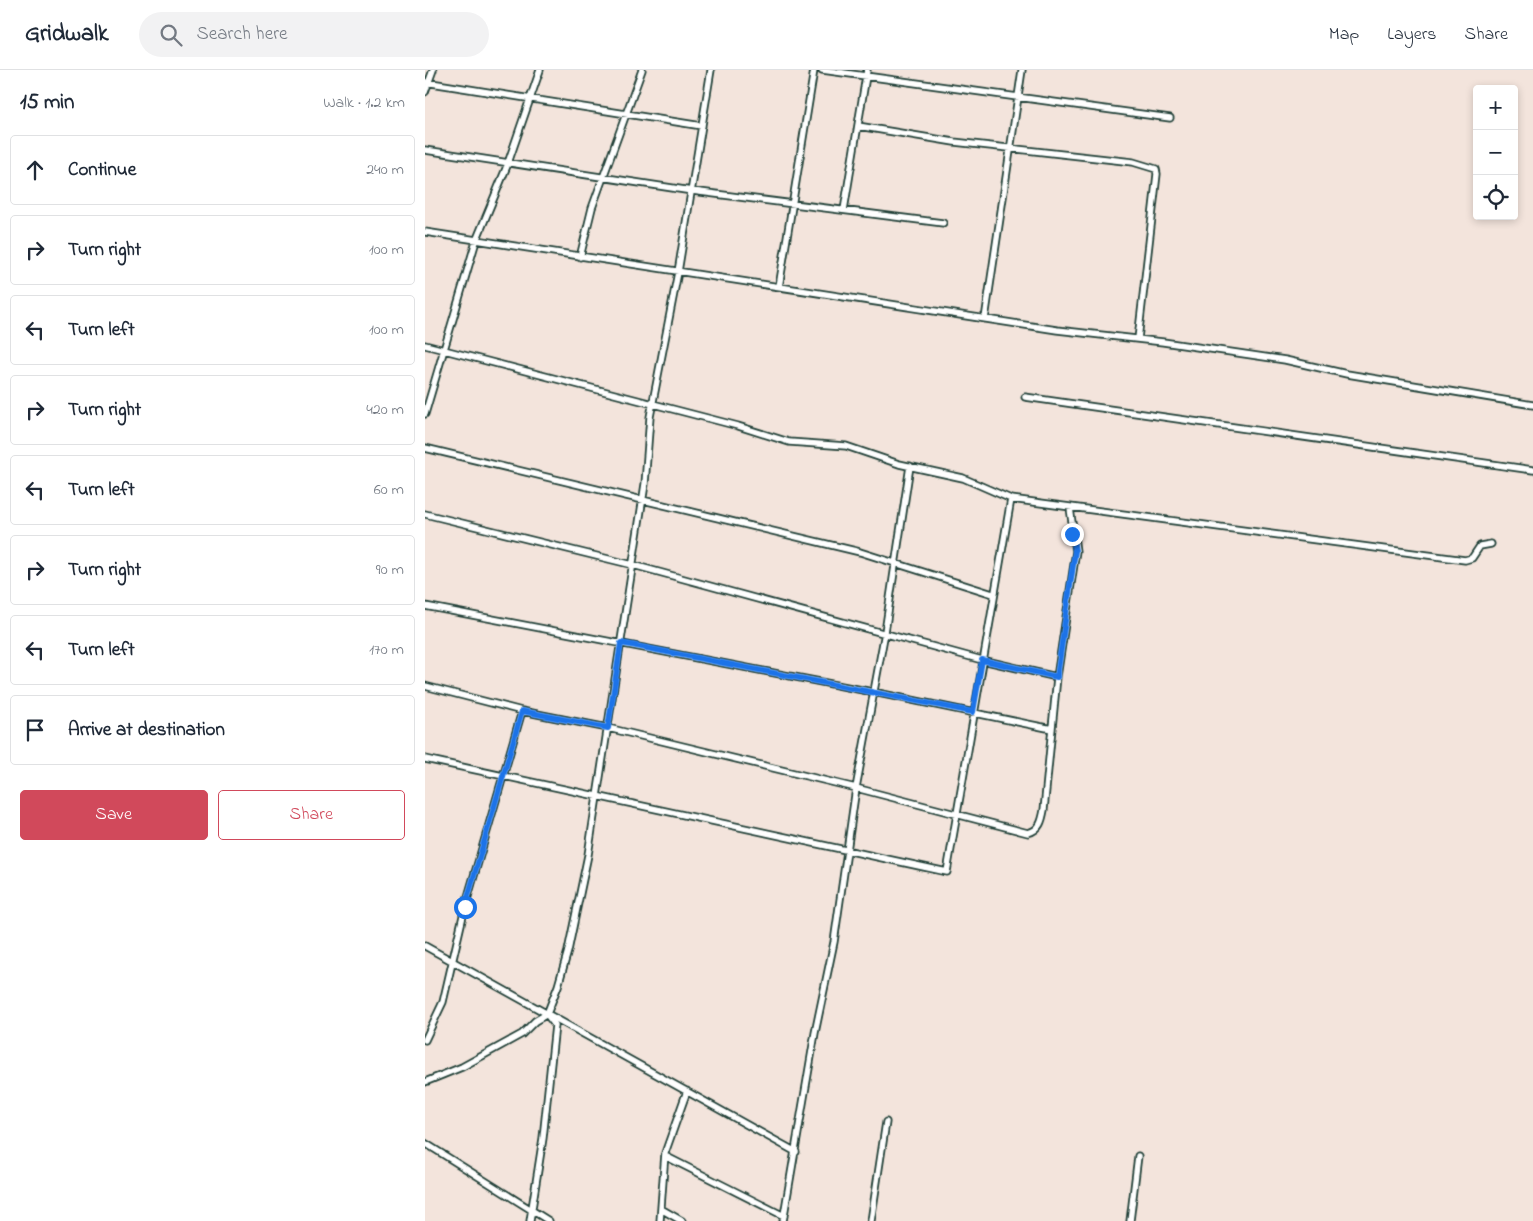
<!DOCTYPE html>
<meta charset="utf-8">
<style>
:root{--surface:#fff;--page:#f2f2f3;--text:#1f2937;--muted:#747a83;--line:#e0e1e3;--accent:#d1495b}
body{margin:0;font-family:"Indie Flower",sans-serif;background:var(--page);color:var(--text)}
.controls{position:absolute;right:15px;top:15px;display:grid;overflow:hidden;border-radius:5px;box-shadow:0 2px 8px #0003}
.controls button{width:45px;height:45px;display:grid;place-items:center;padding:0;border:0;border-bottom:1px solid var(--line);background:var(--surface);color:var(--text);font:25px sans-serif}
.stop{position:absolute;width:15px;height:15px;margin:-11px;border:4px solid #1a73e8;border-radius:50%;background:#fff}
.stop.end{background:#1a73e8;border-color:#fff;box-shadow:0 1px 5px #0008}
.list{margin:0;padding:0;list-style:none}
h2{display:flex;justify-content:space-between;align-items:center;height:65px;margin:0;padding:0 20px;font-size:21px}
h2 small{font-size:16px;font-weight:400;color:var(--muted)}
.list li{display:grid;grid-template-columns:32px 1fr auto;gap:15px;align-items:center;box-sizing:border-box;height:70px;margin:0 10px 10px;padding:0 10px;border:1px solid var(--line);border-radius:5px}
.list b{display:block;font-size:19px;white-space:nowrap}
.list em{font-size:16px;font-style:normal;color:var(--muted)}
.actions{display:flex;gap:10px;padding:15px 20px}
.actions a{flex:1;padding:11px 0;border:1px solid var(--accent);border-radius:5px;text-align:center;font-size:18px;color:var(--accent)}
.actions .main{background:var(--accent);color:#fff}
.icon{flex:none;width:28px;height:28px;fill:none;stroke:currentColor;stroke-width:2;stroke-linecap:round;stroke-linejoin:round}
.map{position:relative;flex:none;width:1108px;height:1151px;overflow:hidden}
header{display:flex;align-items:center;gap:30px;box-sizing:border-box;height:70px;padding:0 25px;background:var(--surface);border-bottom:1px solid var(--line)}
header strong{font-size:24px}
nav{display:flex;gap:28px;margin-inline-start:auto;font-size:18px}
.search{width:350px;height:45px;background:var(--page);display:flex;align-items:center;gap:12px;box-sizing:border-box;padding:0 18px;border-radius:28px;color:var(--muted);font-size:19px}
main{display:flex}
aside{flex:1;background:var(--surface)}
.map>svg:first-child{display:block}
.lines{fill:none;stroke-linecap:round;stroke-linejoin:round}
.minor-casing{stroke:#1f3d34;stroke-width:9}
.minor{stroke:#fff;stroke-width:5.5}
.route{stroke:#1a73e8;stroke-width:6}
</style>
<header>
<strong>Gridwalk</strong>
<div class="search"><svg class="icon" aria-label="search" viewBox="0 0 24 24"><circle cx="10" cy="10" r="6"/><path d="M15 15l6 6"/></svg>Search here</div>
<nav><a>Map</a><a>Layers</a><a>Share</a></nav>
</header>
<main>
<aside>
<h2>15 min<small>Walk · 1.2 km</small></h2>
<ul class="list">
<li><svg class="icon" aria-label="ahead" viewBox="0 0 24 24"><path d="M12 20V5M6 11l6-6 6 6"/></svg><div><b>Continue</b></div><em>240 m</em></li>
<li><svg class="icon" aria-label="right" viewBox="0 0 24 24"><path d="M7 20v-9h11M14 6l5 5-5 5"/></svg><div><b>Turn right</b></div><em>100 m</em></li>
<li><svg class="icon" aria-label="left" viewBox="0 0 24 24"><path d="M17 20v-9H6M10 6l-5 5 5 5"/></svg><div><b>Turn left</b></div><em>100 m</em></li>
<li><svg class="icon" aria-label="right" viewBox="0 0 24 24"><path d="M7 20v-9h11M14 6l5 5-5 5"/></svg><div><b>Turn right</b></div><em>420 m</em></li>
<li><svg class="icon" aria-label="left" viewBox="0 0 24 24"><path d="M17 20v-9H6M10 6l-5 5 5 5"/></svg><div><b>Turn left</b></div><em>60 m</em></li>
<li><svg class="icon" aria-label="right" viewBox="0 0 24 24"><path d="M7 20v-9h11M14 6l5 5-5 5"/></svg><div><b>Turn right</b></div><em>90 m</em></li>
<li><svg class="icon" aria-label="left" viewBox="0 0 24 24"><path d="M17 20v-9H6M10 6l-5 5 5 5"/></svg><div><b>Turn left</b></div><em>170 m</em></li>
<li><svg class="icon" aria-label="arrive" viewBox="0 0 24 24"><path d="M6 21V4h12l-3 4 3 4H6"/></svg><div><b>Arrive at destination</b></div></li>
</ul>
<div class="actions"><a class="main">Save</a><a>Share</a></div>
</aside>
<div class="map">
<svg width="1108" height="1151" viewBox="0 0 1108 1151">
<rect width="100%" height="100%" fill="#f3e4dc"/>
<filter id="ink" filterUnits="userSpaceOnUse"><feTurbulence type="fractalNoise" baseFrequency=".02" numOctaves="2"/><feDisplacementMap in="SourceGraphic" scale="10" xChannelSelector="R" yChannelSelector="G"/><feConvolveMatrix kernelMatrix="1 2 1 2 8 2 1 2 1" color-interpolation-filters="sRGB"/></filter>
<g filter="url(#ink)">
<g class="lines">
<defs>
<path id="minor" d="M397,0L745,48
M0,12L277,56
M0,22L8,0
M433,56L529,72L708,92L731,99L732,104L713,269
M0,80L267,121L518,153
M419,140L442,0
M0,162L632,260L738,272L860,290L922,304L1108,335
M155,187L167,138L217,0
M354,217L389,0
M560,249L597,0
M0,275L313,356L364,372L421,376L474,394L538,408L586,429L522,802L0,689
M600,327L1108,400
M0,344L51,171L82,96L115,0
M0,378L435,482L568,524
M586,429L1040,490L1047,488L1055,476L1066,474
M0,444L208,495L557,590L632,607
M0,536L448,622L627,659
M0,616L97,641L183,658L431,718L603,763C615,760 617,751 619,740L632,607L651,481L645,438
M0,876L371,1082
M0,970L18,932L40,837L97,641
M0,1012L37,997L97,964L110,951L122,944L133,916L143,881L163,785L220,414L225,347L253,202L286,0
M0,1073L124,1151
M240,1086L359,1146
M236,1139L257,1151
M105,1151L118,1068L130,955L123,946
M235,1151L240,1083L262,1021
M358,1151L390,963L409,872L431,718L460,562L485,396
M446,1151L461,1052
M705,1151L713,1086"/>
</defs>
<use href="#minor" class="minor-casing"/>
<use href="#minor" class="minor"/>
</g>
</g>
<g class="lines" filter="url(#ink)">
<path class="route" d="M40,837L97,641L183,658L196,573L548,642L557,590L632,607L650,481L647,464"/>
</g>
</svg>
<div class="controls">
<button>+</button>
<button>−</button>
<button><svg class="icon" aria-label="locate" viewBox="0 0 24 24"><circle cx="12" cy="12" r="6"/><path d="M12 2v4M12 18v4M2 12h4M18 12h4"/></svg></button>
</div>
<div class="stop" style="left:40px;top:837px"></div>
<div class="stop end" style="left:647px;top:464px"></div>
</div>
</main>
